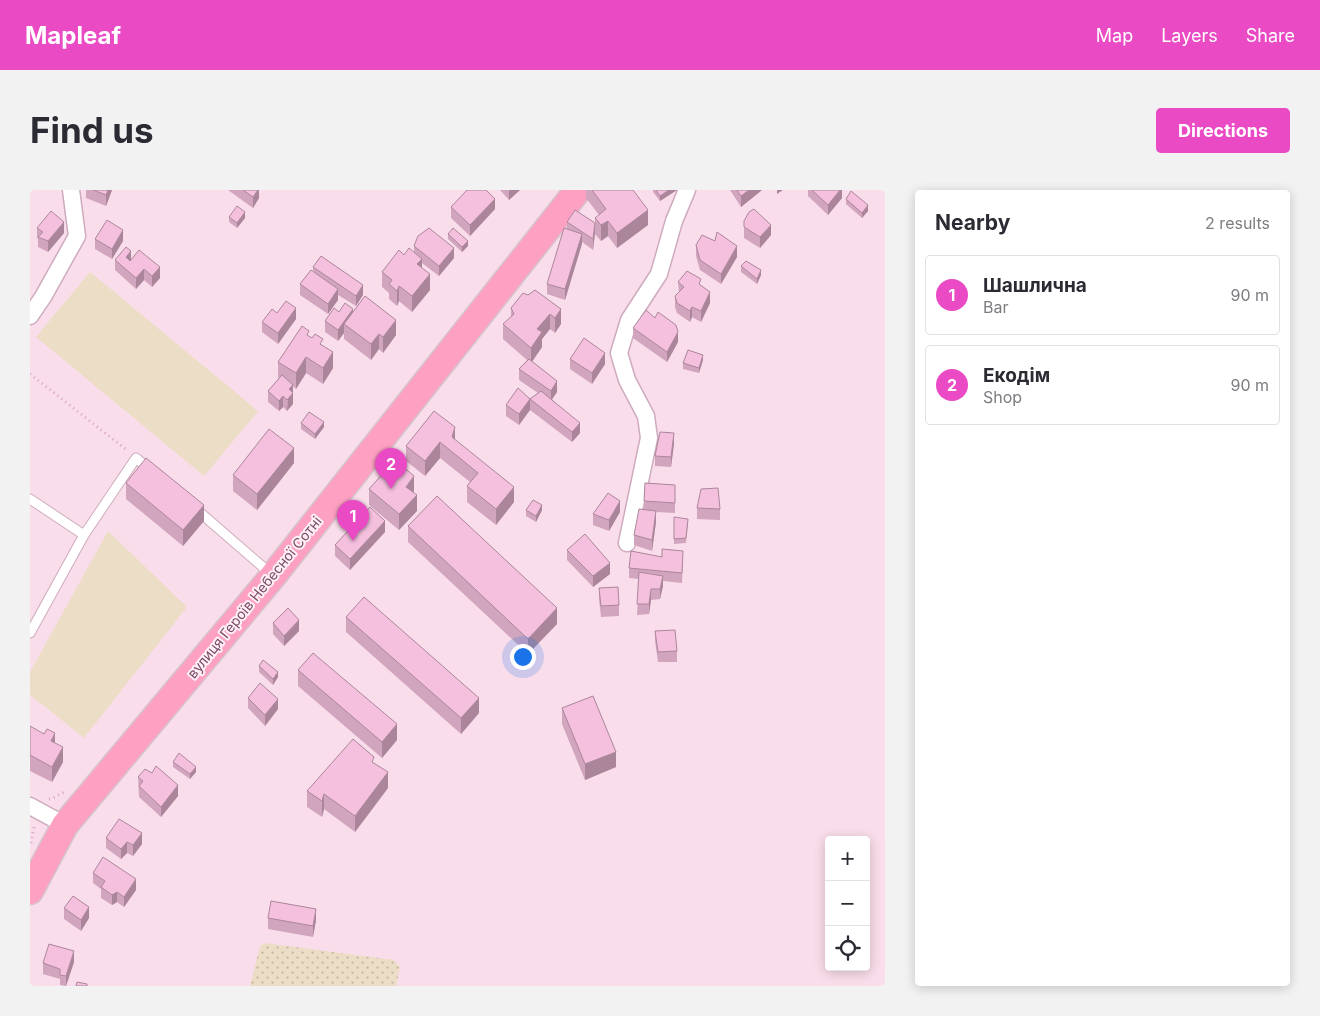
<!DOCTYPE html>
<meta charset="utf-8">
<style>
:root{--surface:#fff;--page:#f2f2f3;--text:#2b2b33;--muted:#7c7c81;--line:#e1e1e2;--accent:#ea4bc5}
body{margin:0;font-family:Inter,sans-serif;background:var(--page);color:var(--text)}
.controls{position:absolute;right:15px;bottom:15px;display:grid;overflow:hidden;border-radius:5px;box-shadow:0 2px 12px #0003}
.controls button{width:45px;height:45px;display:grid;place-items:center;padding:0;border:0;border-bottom:1px solid var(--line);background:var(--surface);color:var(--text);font:25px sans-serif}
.you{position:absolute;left:492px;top:466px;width:18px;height:18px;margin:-12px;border:4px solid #fff;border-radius:50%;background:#1a73e8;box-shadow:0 0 0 8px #1a73e833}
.badge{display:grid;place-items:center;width:32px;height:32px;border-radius:50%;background:var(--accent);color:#fff;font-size:16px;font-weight:700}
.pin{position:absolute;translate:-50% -41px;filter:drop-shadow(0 1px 2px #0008)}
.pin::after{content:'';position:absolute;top:26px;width:18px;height:15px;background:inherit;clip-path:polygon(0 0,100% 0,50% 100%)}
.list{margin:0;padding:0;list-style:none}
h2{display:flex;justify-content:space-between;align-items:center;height:65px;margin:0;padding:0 20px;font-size:21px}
h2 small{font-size:16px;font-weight:400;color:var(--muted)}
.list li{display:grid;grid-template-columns:32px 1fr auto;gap:15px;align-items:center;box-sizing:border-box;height:80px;margin:0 10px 10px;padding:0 10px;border:1px solid var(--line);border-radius:5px}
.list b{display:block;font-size:19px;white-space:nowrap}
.list p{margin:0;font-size:16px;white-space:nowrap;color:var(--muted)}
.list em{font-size:16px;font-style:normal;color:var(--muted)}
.icon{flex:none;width:28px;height:28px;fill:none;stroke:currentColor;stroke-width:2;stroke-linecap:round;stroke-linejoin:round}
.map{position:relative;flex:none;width:855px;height:796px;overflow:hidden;border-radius:5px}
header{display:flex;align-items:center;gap:30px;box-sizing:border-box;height:70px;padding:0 25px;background:var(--accent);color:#fff}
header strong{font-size:24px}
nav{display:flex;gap:28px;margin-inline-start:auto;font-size:18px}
.intro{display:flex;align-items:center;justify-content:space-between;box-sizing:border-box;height:120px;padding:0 30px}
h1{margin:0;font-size:35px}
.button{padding:12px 22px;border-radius:5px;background:var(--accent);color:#fff;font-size:18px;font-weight:700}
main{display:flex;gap:30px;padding:0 30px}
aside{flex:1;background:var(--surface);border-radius:5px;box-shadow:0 2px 12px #0003}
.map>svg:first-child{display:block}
.residential{fill:#faddea;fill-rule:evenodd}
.grass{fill:url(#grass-dots)}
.park{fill:#ecddc6}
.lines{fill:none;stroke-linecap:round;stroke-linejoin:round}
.service-casing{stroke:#ceabbe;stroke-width:11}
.minor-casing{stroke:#ceabbe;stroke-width:19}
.primary-casing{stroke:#d4c5cf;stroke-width:29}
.path{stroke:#daa2c3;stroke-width:3;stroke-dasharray:1 4;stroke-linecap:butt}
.service{stroke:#fff;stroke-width:9}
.minor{stroke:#fff;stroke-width:16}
.primary{stroke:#fda0c2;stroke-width:26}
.wall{fill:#d2a5bf}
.shaded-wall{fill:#ab869b}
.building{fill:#f4c0de;stroke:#ab869b}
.labels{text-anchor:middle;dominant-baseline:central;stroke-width:4;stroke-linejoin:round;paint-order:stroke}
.street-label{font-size:14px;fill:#794b68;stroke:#fff0f6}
</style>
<header>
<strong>Mapleaf</strong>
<nav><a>Map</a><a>Layers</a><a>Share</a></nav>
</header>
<div class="intro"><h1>Find us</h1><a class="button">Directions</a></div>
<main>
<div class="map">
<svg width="855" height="796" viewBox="0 0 855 796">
<defs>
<pattern id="grass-dots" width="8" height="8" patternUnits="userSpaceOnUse" patternTransform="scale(1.25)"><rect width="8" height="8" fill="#ecddc6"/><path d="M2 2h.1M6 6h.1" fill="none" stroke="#c4b5a5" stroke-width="1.8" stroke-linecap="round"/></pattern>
</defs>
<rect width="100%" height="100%" fill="#fde9f1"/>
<path class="residential" d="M0,0H855V796H0ZM799,650H836V777H799Z"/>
<path class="grass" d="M235,753L364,770L370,777L366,796H220L230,756Z"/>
<path class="park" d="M60,82L228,221L174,286L6,147Z
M78,341L157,417L54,548L0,505V482Z"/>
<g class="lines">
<defs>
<path id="service" d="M0,309L54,345
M166,319L241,384
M0,443L54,345L106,268L120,280"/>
<path id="minor" d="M0,126L13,107L47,46L41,0
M597,353L619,248L616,226L597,190L589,163L599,130L629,84L644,31L657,0
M0,616L35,635"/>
<path id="primary" d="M0,701L35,635L243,386L548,0"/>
</defs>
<use href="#service" class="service-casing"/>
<use href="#minor" class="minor-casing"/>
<use href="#primary" class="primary-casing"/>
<path class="path" d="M0,184L98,261
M19,609H21L36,601
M1,653L4,637L3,635"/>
<use href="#service" class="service"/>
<use href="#minor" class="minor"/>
<use href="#primary" class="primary"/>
</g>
<path class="wall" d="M56,0H82L76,16L56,8Z
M198,0H229V8L223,18Z
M470,0H490L479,10Z
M556,0H603L618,35L587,58L578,46L571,51L565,44L563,60L552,52L535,110L517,104V94L537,39V32L565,33V28L569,25L556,8Z
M623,0H647L630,11L623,2Z
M700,0H732L711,17Z
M778,0H812V8L798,25L778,6Z
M816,9L838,21L832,28L816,14Z
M421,17L465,19L440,46L421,28Z
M199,27L215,28L207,38L199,32Z
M714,31L741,45L730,58L714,48Z
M7,38L34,43L18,62L8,57V49L7,48Z
M418,44L438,56L432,62L418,49Z
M65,49L93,51L82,69L65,59Z
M666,55L707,67L691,94L670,80L666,66Z
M384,56L424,68L409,86L392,73V78L400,100L382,122L369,111L367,116L359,109V103L352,97V82L374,65L384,63Z
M85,70H101L130,88L122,97L114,90L106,99L85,80Z
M711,76L731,85L727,94L711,82Z
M283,77L333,105L326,116L308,105V110L298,124L270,105V94L283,82Z
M648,92L671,95L680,113L671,132L662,127L660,132L647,123L645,117V106L649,102Z
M505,100L531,134L525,143L520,139L512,149V157L502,172L527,202L522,209L550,243L542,252L500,220L489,235L476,226V215L500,209L508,203L489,190V179L497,170L473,149V134L481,127V118Z
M309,122H323L366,145L353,163L349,159L341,170L314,149V143L308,151L295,142V131Z
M247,123L266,129L248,154L232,142V132Z
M625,128L648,152L637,172L603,148V138Z
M279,146L293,156L303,178L293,194L276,183L266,199L263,196V214L257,221L253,217L249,221L238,212V201L249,188L248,187V172Z
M540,169L575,174L562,194L540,179Z
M673,170L669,183L653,179V173Z
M271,233L294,237L285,249L271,239Z
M425,250L484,312L466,335L437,312V296L440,292L410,268L395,286L376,271V256Z
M644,254L641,277L625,276V266Z
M264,273L227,320L203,301V285Z
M96,293L174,331L153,356L96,309Z
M615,293L645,295V323L626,322V332L622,361L604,355V345L614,320Z
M339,299L384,301L383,303L387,321L369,340L339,315Z
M667,318L690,319V330L667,329Z
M496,320H512L506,332L496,326Z
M590,322L579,341L563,335V324Z
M644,327L658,334L656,353L644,354Z
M378,336L527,434L498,464L378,352Z
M355,342L320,380L305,366V355Z
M537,360L580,384L563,397L537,370Z
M653,371L652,393L633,391V396L630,409L621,410L619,424L607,425L609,389L599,388V378Z
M569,398L589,415V426L571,427L569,409Z
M316,427L449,523L431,544L316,442Z
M243,433L269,441L254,456L243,444Z
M625,441L647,461V472H628L625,451Z
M229,476L248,487L243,495L229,482Z
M268,480L367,550L352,568L268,496Z
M218,508L248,519L235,536L218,518Z
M532,518L586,577L555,590L532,534Z
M0,536L25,553L33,572L22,592L0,581Z
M143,572L166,582L160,589L143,577Z
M344,573L358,598L325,642L294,619L292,627L277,617V601Z
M108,587L148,606L131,627L109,607Z
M76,648L112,654L103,666L97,663L91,669L76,658Z
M63,683L106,700L94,717L87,712L82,715L71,708V699L63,693Z
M34,718L59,728L51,741L34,729Z
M238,728L286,730L283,747L238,739Z
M44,772L36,796L30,795V789L13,784V773Z"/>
<path class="shaded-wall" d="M78,0H82L76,16V5Z
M228,0H229V8L223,18V7Z
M479,0H490L479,10Z
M639,0H647L630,11V6Z
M719,0H732L711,17V6Z
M747,0H753L747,4Z
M810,0H812V8L798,25V15Z
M465,9V19L440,46V35Z
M838,15V21L832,28V23Z
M618,20V35L587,58V43Z
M215,22V28L207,38V33Z
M578,31V46L571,51V35Z
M34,32V43L18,62V51Z
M565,33V43L563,60V49Z
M741,35V45L730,58V47Z
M93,40V51L82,69V59Z
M552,44V54L535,110V99Z
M438,51V56L432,62V57Z
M707,56V67L691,94V84Z
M424,58V68L409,86V76Z
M101,61V72L96,67Z
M392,69V84L387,74Z
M130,77V88L122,97V86Z
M114,79V90L106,99V88Z
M731,80V85L727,94V89Z
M400,84V100L382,122V106Z
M333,95V105L326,116V106Z
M369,96V111L367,116V101Z
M308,99V110L298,124V114Z
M680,102V113L671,132V121Z
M662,117V127L660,132V121Z
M266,118V129L248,154V143Z
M323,119V129L314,134V143L308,151V140Z
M531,119V134L525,143V128Z
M520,124V139L512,149V157L501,173V158L507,139Z
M366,130V145L353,163V147Z
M648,142V152L637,172V162Z
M349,144V159L341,170V154Z
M303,162V178L293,194V178Z
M575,163V174L562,194V183Z
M673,165V170L669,183V178Z
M276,167V183L266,199V183Z
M527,191V202L521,211V201Z
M263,195V214L257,221L259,199Z
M253,206V217L249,221V211Z
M500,209V220L489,235V224Z
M294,232V237L285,249V244Z
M550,233V243L542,252V242Z
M425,237V253L422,262V247Z
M644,243V254L641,277V267Z
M410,252V268L395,286V271Z
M264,258V273L227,320V304Z
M384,286V301L376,313V297Z
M484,297V312L466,335V319Z
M387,305V321L369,340V324Z
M590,311V322L579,341V330Z
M174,315V331L153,356V340Z
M512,315V320L506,332V326Z
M626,321V332L622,361V350Z
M355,331V342L320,380V369Z
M580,373V384L563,397V386Z
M633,386V396L630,409V399Z
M621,399V410L619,424V414Z
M527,418V434L498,464V449Z
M269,430V441L254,456V446Z
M248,482V487L243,495V489Z
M449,508V523L431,544V528Z
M248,509V519L235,536V525Z
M367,534V550L352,568V552Z
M25,543V559L21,551Z
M33,557V572L22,592V577Z
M586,562V577L555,590V574Z
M166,577V582L160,589V584Z
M358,582V598L325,642V626Z
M148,595V606L131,627V617Z
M294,604V619L292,627V611Z
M112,643V654L103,666V655Z
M97,652V663L91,669V659Z
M106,689V700L94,717V707Z
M87,702V712L82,715V705Z
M59,717V728L51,741V730Z
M286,719V730L283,747V736Z
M44,761V772L36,796V786Z"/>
<path class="building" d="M63,0H78L76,5Z
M213,0H228L223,7Z
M437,0H456L465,9L440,35L421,17Z
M562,0H603L618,20L587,43L578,31L571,35L565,28L576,19Z
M626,0H639L630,6Z
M707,0H719L711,6Z
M782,0H810L798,15Z
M821,1L838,15L832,23L816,9Z
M207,16L215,22L207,33L199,27Z
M724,19L741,35L730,47L714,37V31L719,22Z
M545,20L565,33L563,49L537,32Z
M21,21L34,32L18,51L8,47L13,42L7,38Z
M77,30L93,40L82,59L65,49Z
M399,38L424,58L409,76L384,56L388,46Z
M423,38L438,51L432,57L418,44Z
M534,38L552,44L535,99L517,94Z
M687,42L707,56L691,84L670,70L666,55L672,45L685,51Z
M96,57L101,61L96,67L100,71L109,60L130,77L122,86L114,79L106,88L85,70Z
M379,58L392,69L387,74L400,84L382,106L369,96L367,101L359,94L362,90L352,82L369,60L374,65Z
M291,66L333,95L326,106L283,77Z
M716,71L731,80L727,89L711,76Z
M281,80L308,99L298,114L270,94Z
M657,81L671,89L669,94L680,102L671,121L662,117L660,121L647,113L645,106L654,97L648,92Z
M505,100L531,119L525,128L520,124L507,139L512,142L501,158L473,134L484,124L481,118L493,103L498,105Z
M335,106L366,130L353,147L349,144L341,154L314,134Z
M256,111L266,118L248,143L232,132L242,119L247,123Z
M315,113L323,119L308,140L295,131L304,118L309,122Z
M616,120L625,128L628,122L646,135L648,142L637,162L603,138Z
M272,136L279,141L277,145L282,148L285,144L293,149L290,154L303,162L293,178L276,167L266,183L248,172Z
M554,148L575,163L562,183L540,169Z
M658,160L673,165L669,178L653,173Z
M499,169L527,191L521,201L489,179Z
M252,185L263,195L259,199L263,203L257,210L253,206L249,211L238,201Z
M488,198L500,209L511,201L550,233L542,242L500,209L489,224L476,215Z
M404,221L425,237L422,247L484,297L466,319L437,296L448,283L410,252L395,271L376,256Z
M279,222L294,232L285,244L271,233Z
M239,239L264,258L227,304L203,285Z
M630,242L644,243L641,267L625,266Z
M116,268L174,315L153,340L96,293Z
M365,270L384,286L376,297L387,305L369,324L339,299Z
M615,293L645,295V313L614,311Z
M688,298L690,319L667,318L671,299Z
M578,303L590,311L579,330L563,324Z
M407,306L527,418L498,449L378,336Z
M503,310L512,315L506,326L496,320Z
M340,317L355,331L320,369L305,355Z
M609,319L626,321L622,350L604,345Z
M644,327L658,329L656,348L644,349Z
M555,344L580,373L563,386L537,360Z
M632,359L653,361L652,383L599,378L601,361L632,367Z
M609,382L633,386L630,399H621L619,414H607Z
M588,397L589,415L571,416L569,398Z
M334,407L449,508L431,528L316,427Z
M258,418L269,430L254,446L243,433Z
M645,440L647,461L628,462L625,441Z
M283,463L367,534L352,552L268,480Z
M233,470L248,482L243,489L229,476Z
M230,493L248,509L235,525L218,508Z
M563,506L586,562L555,574L532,518Z
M0,536L14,544L17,539L25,543L21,551L33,557L22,577L0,565Z
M323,549L344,567L342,572L358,582L325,626L294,604L292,611L277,601Z
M149,563L166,577L160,584L143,572Z
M126,576L148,595L131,617L109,596L113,591L108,587L115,579L122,583Z
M89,629L112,643L103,655L97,652L91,659L76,648Z
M73,667L106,689L94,707L87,702L82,705L71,697L75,691L63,683Z
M43,706L59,717L51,730L34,718Z
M241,711L286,719L283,736L238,728Z
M19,754L44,761L36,786L30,785V779L13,773Z
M47,792L57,794V796H46Z"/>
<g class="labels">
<g class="street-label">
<text transform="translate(224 407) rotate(-51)">вулиця Героїв Небесної Сотні</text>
</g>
</g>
</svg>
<div class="controls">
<button>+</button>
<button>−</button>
<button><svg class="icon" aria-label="locate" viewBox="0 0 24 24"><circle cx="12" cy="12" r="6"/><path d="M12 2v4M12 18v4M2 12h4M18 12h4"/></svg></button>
</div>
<div class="you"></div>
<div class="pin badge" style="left:323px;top:351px">1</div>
<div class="pin badge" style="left:361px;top:299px">2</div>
</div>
<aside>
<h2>Nearby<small>2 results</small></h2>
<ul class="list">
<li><span class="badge">1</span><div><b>Шашлична</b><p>Bar</p></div><em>90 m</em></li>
<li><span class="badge">2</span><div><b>Екодім</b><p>Shop</p></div><em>90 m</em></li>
</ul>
</aside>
</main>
